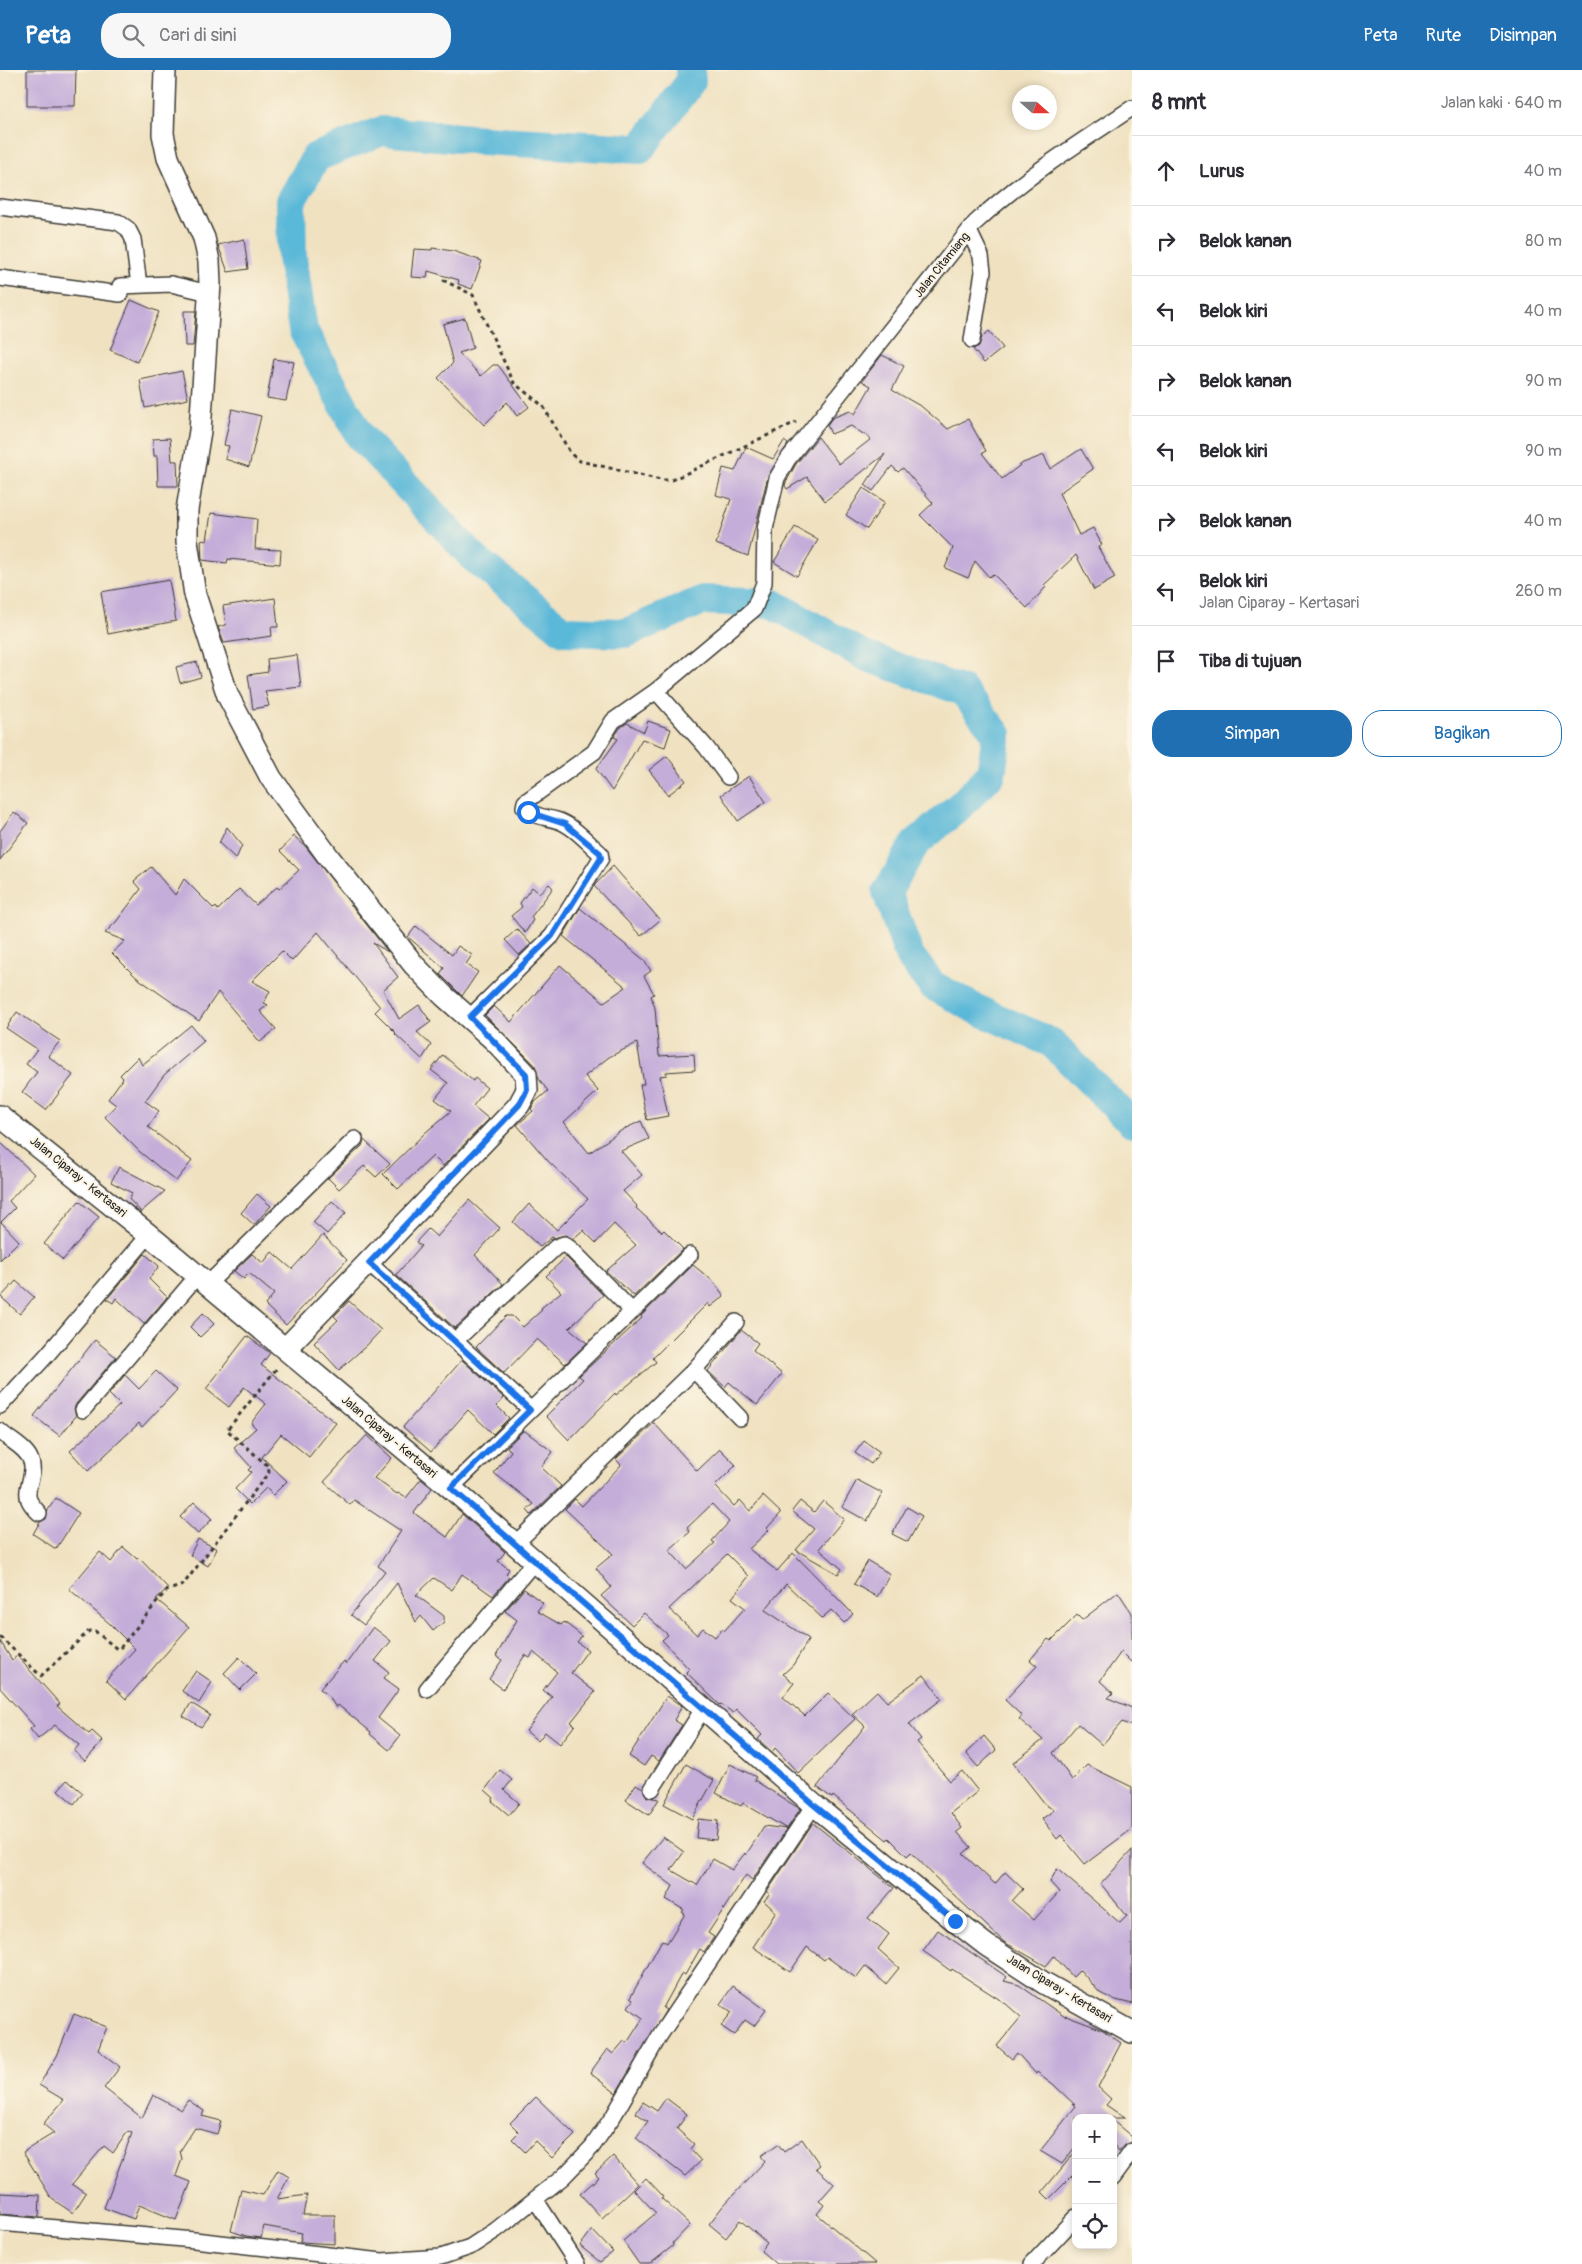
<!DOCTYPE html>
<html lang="id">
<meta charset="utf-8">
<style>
:root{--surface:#fff;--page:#f7f7f7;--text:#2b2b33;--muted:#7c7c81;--line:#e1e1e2;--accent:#1f6fb2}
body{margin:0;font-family:Pangolin,sans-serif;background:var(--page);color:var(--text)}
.controls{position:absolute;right:15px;bottom:15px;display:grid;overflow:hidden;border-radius:10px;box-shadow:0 2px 8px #0003}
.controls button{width:45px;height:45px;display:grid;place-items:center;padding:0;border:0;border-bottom:1px solid var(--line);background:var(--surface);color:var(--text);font:25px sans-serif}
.compass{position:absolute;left:1012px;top:15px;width:45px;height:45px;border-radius:50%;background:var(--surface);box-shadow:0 2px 8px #0003;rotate:111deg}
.stop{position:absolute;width:15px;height:15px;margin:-11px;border:4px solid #1a73e8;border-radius:50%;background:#fff}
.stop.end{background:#1a73e8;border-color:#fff;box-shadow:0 1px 5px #0008}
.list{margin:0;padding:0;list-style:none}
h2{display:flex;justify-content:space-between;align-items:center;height:65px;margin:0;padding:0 20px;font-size:21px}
h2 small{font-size:16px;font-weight:400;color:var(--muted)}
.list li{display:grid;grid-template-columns:32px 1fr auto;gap:15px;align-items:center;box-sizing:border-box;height:70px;padding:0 20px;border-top:1px solid var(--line)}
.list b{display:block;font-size:19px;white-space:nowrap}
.list p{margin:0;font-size:16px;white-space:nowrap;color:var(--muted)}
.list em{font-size:16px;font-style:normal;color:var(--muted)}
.actions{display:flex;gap:10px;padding:15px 20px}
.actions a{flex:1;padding:11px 0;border:1px solid var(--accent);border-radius:20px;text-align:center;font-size:18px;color:var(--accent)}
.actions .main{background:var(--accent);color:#fff}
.icon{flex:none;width:28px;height:28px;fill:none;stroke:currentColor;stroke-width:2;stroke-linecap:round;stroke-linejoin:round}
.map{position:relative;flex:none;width:1132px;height:2194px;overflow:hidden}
header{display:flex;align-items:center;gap:30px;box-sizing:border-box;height:70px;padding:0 25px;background:var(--accent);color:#fff}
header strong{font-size:24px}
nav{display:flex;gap:28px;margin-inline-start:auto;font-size:18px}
.search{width:350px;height:45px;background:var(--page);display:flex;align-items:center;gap:12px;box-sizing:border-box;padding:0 18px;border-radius:20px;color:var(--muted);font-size:19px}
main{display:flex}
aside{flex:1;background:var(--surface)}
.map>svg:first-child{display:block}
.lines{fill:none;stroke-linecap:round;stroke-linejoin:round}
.river{stroke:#5ab8d8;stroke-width:30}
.building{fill:#c4add9;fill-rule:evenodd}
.street-casing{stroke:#3c3a35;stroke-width:18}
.secondary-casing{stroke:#3c3a35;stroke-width:24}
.path{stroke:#3c3a35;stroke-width:3;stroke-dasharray:4 4;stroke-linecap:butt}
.street{stroke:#fff;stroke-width:15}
.secondary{stroke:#fff;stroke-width:21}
.route{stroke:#1a73e8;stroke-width:6}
.labels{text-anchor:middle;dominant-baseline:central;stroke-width:4;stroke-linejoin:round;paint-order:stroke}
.street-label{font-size:12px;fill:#1c1c1c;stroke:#fcf5e5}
</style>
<header>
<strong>Peta</strong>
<div class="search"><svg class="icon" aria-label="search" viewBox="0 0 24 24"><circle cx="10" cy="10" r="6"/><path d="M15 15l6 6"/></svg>Cari di sini</div>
<nav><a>Peta</a><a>Rute</a><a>Disimpan</a></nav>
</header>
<main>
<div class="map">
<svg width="1132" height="2194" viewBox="0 0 1132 2194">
<rect width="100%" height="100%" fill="#fcf5e5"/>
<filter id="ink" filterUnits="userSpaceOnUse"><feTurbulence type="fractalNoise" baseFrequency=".02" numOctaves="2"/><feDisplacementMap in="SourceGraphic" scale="10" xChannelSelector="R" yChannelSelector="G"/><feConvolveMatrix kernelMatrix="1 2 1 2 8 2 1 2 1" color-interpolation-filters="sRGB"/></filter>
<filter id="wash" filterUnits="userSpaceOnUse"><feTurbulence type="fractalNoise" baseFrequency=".0096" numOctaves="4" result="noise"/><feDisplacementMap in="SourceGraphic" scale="20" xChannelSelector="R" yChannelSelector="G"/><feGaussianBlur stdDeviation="1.12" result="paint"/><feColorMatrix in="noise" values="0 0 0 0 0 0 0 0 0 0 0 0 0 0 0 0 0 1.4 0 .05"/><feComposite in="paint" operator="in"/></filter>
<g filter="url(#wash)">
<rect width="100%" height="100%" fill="#f0e2c1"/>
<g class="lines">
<path class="river" d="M690,0L691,11L640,79L482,70L382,61L316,87L291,131L292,187L303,260L360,366L474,488L564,561L626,563L703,530L772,533L865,586L963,621L997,664L991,704L962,734L915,774L887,822L909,885L932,915L974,938L1052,973L1132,1053"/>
</g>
<g id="blocks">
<path class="building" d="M27,0H76L75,36H27Z
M244,169L248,199L228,202L218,175Z
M432,178L453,181L482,191L472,219L458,214L459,210L428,201L427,208L411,207L414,179L432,180Z
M131,230L159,242L137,292L110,280Z
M184,241H196L193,276H185Z
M465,248L473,278L459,283L481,306L493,295H498L529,337L517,346L507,332L484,355L438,308L453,293L443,254Z
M989,261L1003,278L984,293L973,279L979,276L982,267Z
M882,285L904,296L892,320L922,337L948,359L968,349L986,381L982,383L1002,409L1023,393L1044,385L1050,399L1081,379L1093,399L1059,423L1079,465L1093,458L1102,475L1098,477L1115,508L1094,520L1076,485L1044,515L1046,517L1027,538L993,504L989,507L975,491L968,508L945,498L953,478L920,445L933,433L903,398L898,402L892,396L873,421L865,415L885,384L825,431L807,407L787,419L785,416L786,412L796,394L818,367L839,394L871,369L851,356L831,364L827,355L832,348L850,341L855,344L871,316L862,311Z
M274,289L294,292L286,331L267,328Z
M182,301L188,329L145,338L140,310Z
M232,339L261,346L249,397L225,389L229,376L224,375Z
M170,368L172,391H177L178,416H158L157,386H154L153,369Z
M784,371L788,374L768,406L748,486L716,474L731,429L716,425L723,398L735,401L746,377L773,389Z
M863,418L885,432L867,459L846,445Z
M211,443L257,449L255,479L281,480L280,494L228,489L227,493L202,490L201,470L207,471Z
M795,457L818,470L797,506L774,492Z
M169,510L176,551L108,564L101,522Z
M275,528L278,557H271L272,566L224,573L218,557L226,555L223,536Z
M297,585L301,617L265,621L269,636L253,639L248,605L268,602L267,589Z
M197,592L201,607L180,613L176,597Z
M648,651L671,659L665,677L642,669L612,721L596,699L618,669L614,667L620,658L627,653L644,662Z
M667,686L686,711L668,725L649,700Z
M749,706L766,732L738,751L721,725Z
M14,742L28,753L0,790V761Z
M227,757L242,775L236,789L219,773Z
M294,766L306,777L388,882L373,873L398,907L383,920L399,949L419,935L431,952L417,962L431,975L422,989L395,964L396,963L375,942L380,937L318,862L292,891L282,881L252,911L270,921L264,933L268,935L260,941L276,959L260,972L218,922L199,951L136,907L112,883L125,871L105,863L116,852L141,819L134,811L151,797L175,825L184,809L214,839L216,837L218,840L239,819L256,835L277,817L279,819L299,800L280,781Z
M613,796L660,850L641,866L594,816Z
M549,814L553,818L531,847L533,850L525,863L511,846L522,837L520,833L532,817L539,823Z
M580,838L643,889L651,901L644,906L654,924L651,926L655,938L659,986L694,984L695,1000L666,1002L667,1005L660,1006L668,1046L647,1050L640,1015L644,1014L637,973L609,987L585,1006L598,1021L564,1052L589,1083L622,1060L641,1051L649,1069L621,1081L642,1105L623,1121L637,1136L636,1138L662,1162L664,1160L683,1179L634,1226L606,1201L636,1175L614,1154L596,1173L583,1160L573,1169L566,1165L554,1168L553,1166L540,1177L513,1152L529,1134L557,1160L588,1129L548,1091L517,1055L533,1041L531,1039L535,1032L548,1021L539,1009L535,995L485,945L494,936L511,952L560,895L604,932L626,917L563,866Z
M416,856L452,885L458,876L472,885L466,894L478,902L462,926L440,904L444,898L408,867Z
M517,859L531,874L519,885L505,870Z
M17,942L60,971L48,986L73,1005L46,1040L22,1022L37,1002L26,994L37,979L6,958Z
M191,955L204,971L164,1005L145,1031L159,1041L148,1057L192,1091L176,1111L140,1082L105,1047L116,1035L108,1029L123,1008L120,1005L138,987L142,995Z
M443,985L473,1011L475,1008L487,1018L473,1036L489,1049L443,1096L433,1086L398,1119L383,1104L426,1062L451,1041L435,1029L448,1013L431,1000Z
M364,1070L390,1094L376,1107L364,1096L339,1119L328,1108L362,1076Z
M0,1072L34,1104L9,1131L15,1138L1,1152L19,1171L0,1190Z
M119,1097L165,1121L141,1142L129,1129L132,1123L111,1112Z
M257,1124L271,1136L254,1155L241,1143Z
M469,1130L500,1158L475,1185L503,1214L455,1258L396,1205L421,1176L416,1172L428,1159L437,1167Z
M79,1131L99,1147L63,1190L44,1174Z
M332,1131L346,1143L327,1164L313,1152Z
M323,1165L347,1190L286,1255L265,1235L274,1224L249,1203L244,1209L234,1201L252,1184L263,1193L272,1182L292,1199Z
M145,1184L159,1196L149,1209L167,1227L144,1254L116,1228L113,1233L107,1229Z
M566,1187L603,1225L569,1258L587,1273L565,1294L537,1269L504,1303L476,1277L506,1246H512L523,1257L542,1240L541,1238L561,1222L546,1206Z
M693,1195L714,1212L724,1226L710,1237L708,1233L653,1288L656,1292L616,1325L615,1323L569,1370L546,1346L583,1309L579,1306L642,1248L641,1246Z
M16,1211L34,1227L20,1244L1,1227Z
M349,1231L381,1260L366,1276L339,1300L314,1273L338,1250L334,1246Z
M203,1243L214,1254L200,1267L190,1257Z
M741,1260L758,1273L753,1280L782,1304L757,1335L729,1312L725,1317L708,1301Z
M247,1266L270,1283L261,1295L336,1353L309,1387L281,1364L262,1387L287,1411L273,1425L266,1418L250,1434L235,1419L251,1402L248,1400L251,1397L234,1378L256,1358L251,1353L266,1334L244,1317L229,1337L206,1319Z
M95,1270L116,1287L76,1334L74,1339L76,1346L60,1366L34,1346Z
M462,1290L504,1328L497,1336L509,1348L493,1364L468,1340L431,1382L403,1357Z
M156,1301L177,1320L142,1357L139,1353L88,1401L70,1381L120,1335L109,1324L125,1305L139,1319Z
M654,1353L697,1401L720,1379L736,1395L715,1416L734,1436L740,1430L750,1441L763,1426L781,1443L767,1458L769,1460L749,1479L777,1501L793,1483L853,1544L844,1553L831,1540L822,1548L786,1514L765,1540L809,1569L793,1595L783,1604L794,1613L783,1627L805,1646L828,1623L855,1649L798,1703L775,1678L772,1682L758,1669L762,1665L736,1639L733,1643L721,1634L720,1635L686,1602L689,1599L662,1570L668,1565L644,1543L632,1555L601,1526L611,1517L596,1498L613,1484L565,1439L575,1429L582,1436L621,1395L616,1389ZM712,1434L729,1452L712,1471L715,1473L686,1499L669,1480L690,1462L687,1458ZM727,1484L749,1506L732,1528L745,1538L724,1561L722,1559L715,1567L703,1558L697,1565L669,1539Z
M523,1361H525L553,1382L541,1397L561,1416L531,1445L527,1440L534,1434L494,1403L511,1381L507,1377Z
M367,1365L392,1388L374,1408L397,1424L398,1423L406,1428L421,1409L432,1418L414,1443L447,1467L462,1444L505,1482L498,1491L509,1499L506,1504L509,1507L493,1526L462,1504L452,1520L434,1508L416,1525L444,1546V1552L433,1561L421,1546L416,1552L397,1513L364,1555L351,1545L385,1501L378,1496L401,1461L354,1430L350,1435L324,1412Z
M864,1371L880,1382L871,1394L855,1383Z
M857,1410L882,1423L867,1451L842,1437Z
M56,1428L79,1443L56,1479L33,1464L40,1452L46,1449L48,1440Z
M800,1431L814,1442L823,1431L844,1449L819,1479L842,1499L838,1504L796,1480L814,1459L792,1441Z
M194,1432L212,1449L198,1464L180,1447Z
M907,1437L922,1446L908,1472L892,1464Z
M198,1469L217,1479L208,1496L190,1485Z
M123,1477L137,1489L139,1488L168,1518L156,1529L189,1557L126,1629L106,1610L135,1579L109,1553L69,1519L100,1482L111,1492Z
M868,1491L890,1504L877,1527L854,1514Z
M524,1519L543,1533L537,1541L561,1555L564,1552L582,1566L577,1572L588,1580L571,1603L595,1622L571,1652L575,1655L560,1674L545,1662L538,1671L526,1661L552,1627L543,1620L557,1602L533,1582L530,1588L525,1585L503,1619L489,1609L502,1590L496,1586L517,1550L505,1541Z
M1118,1522L1132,1543V1593L1121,1582L1100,1611L1113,1623L1108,1628L1132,1638V1656L1122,1652L1102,1675L1078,1654L1053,1683L1072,1710L1087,1695L1132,1717V1759L1085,1794L1061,1765L1057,1769L1042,1749L1054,1740L1046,1735L1013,1693L1043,1670L1019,1649L1022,1646L1005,1630L1037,1596L1030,1590L1048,1569L1051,1571L1077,1545L1082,1550Z
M373,1557L391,1571L375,1591L389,1602L384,1608L399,1619L378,1648L400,1666L389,1680L370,1664L371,1662L338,1635L336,1638L329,1626L320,1619L344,1591L346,1594Z
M0,1571L12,1590L17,1586L60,1634L57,1636L89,1664L92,1661L103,1671L85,1691L74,1681L79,1675L55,1655L38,1669L30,1659L34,1656L0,1618Z
M239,1587L256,1604L240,1620L224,1603Z
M196,1601L212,1612L199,1633L182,1621Z
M924,1605L942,1629L909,1654L921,1669L917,1672L950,1711L962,1701L978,1721L951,1743L962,1758L957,1762L971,1777L963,1784L995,1814L1005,1802L1023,1819L1012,1831L1034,1850L1059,1822L1050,1812L1057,1799L1120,1853L1127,1846L1101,1814L1132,1780V1934L1112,1929L1100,1923L1080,1900L1073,1907L1054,1886L1046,1896L1004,1872L937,1809L911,1782L907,1786L889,1768L887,1770L833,1726L832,1728L817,1717L865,1656L852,1644L877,1621L887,1632Z
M667,1626L682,1636L674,1650L682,1655L659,1691L651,1686L644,1696L629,1686Z
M191,1633L210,1645L201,1657L183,1646Z
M984,1666L996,1680L978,1697L966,1683Z
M686,1694L714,1710L692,1749L664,1734Z
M730,1694L756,1707L754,1710L800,1739L787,1759L743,1733L741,1736L716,1723Z
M500,1700L512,1710L504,1720L519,1733L509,1745L492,1731L494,1728L485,1720Z
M67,1710L83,1723L74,1734L58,1720Z
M636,1714L643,1718L647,1727L659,1729L649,1745L626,1730Z
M698,1749L718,1751L716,1770L696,1768Z
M813,1753L894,1818L868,1848L889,1864L878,1879L899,1898L886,1914L865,1896L856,1908L827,1887L824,1890L807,1877L790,1902L753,1877L776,1842L764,1831L770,1824L767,1822Z
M764,1756L787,1759L752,1810L746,1805L708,1863L714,1867L704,1882L700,1879L685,1905L682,1903L663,1938L666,1940L616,2023L590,2003L607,1979L613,1984L624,1971L627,1973L643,1948L628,1937L633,1930L630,1928L662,1870L667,1873L685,1844L682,1842L684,1840L666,1829L673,1816L642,1793L663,1767L684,1782L671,1800L697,1815L713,1789L732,1800L745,1783L746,1785Z
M938,1860L1007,1907L1004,1911L1019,1915L1065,1947L1066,1946L1103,1960L1121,1973L1098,2017L1111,2029L1106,2035L1125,2048H1076V2076L1062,2094L1040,2081L1076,2036L1053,2014L1037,2002L1036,2004L1017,1983L1012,1989L997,1976L1021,1947L1005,1933L952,1899L951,1901L923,1881Z
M733,1916L766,1940L754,1956L745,1950L734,1965L721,1956L732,1942L720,1934Z
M74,1944L107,1957L98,1980L120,1997L104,2018L142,2048L153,2025L181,2040L188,2030L204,2041L202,2046L221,2051L217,2064L195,2058L180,2081L182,2089L176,2106L191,2112L176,2150L139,2135L134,2149L104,2138L132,2063L128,2061L113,2083L104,2076L72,2114L86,2123L73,2143L52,2129L23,2082L54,2063L43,2054L64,2030L39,2015L57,1986Z
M536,2027L575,2065L552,2088L535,2071L525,2082L512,2069L519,2062L510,2053Z
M666,2028L687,2044L677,2059L694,2074L690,2079L701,2091L685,2106L636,2068L648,2051L636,2043L643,2032L657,2041Z
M1113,2051L1132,2067V2072L1125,2075L1119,2082L1113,2074Z
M802,2069L820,2095L816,2098L834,2114L819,2131L824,2135L817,2144L876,2194H776L761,2181L767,2173L740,2150L726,2168L709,2154L723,2136L765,2091L761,2086L778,2074L784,2082Z
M1076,2081V2102L1049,2129L1042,2122Z
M613,2086L638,2114L602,2148L580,2124L599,2107L595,2103Z
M278,2100L289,2107L277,2129L307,2125L303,2145H335V2174L300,2172L302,2163L264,2156L261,2168L246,2166L231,2161L241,2120L263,2125Z
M646,2108L663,2126L661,2128L690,2155L672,2174L674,2175L650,2194H639L623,2171L656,2143L634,2120Z
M0,2123L40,2125L39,2147L0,2144Z
M592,2160L613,2182L600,2192L580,2176Z"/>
</g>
</g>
<g filter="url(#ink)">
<use href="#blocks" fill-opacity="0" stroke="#3c3a35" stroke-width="1"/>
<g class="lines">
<defs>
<path id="street" d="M0,137L118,152L128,159L133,169L139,215
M969,161L981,186L983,202L972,270
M0,208L120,224V216L171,214L209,223
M656,621L706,677L728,707
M470,947L552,866L601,788L600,783C586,771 573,755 556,750C545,747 530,746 524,737L525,732L594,682L613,651L656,621L754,539L764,513L765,459L777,408L788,389L975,153C1023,108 1077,74 1132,38
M369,1193L531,1340
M207,1215L355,1069
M455,1271L556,1177L564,1174L571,1179L632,1241
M694,1300L740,1348
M0,1336L47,1285L149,1165
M83,1340L197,1206
M0,1361C10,1371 27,1378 31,1391C36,1405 24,1418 29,1430C31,1435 36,1440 39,1443
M451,1418L690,1185
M515,1474L694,1300L736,1252
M427,1619L534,1492
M652,1719L703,1639
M1113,2107L1132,2081
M535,2129L577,2194
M0,2153L194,2170L382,2191L441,2187L470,2177L496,2160L563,2107L592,2077L614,2045L660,1965L814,1735
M1032,2194L1076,2147"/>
<path id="secondary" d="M165,0L163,64L168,88L204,168L209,191L210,214L200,361L187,440V471L195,525L228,626L271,708L330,789L414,895L444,926L495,971L526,1004L527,1020L519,1035L285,1279
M0,1046L149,1165L451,1418L814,1735L955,1851L986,1875L1044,1913L1132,1962"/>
</defs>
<use href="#street" class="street-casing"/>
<use href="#secondary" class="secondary-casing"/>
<path class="path" d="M443,210L473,225L514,313L543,336L571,384L580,391L661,410H672L796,352
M0,1567L41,1606L89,1561H95L117,1579L120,1578L166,1521L183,1515L269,1402L268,1396L227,1360L278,1297"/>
<use href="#street" class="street"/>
<use href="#secondary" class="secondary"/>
</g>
</g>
<g class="lines" filter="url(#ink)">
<path class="route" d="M528,742L565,754L600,783L601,788L552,866L470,947L526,1004L527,1020L519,1035L369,1193L530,1340L451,1418L814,1735L955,1851"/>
</g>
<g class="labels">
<g class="street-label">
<text transform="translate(942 195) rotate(-51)">Jalan Citamiang</text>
<text transform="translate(78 1107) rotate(39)">Jalan Ciparay - Kertasari</text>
<text transform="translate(389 1367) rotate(40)">Jalan Ciparay - Kertasari</text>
<text transform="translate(1059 1919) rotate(31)">Jalan Ciparay - Kertasari</text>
</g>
</g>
</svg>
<div class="controls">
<button>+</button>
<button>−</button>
<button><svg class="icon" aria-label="locate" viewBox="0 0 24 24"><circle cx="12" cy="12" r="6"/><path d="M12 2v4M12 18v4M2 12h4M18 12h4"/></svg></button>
</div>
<svg class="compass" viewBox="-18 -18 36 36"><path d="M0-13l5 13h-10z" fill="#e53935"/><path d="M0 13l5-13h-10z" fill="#7c7c81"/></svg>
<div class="stop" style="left:528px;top:742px"></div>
<div class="stop end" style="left:955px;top:1851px"></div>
</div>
<aside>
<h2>8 mnt<small>Jalan kaki · 640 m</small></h2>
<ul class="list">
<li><svg class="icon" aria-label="ahead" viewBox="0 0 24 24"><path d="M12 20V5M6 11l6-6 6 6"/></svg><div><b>Lurus</b></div><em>40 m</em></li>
<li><svg class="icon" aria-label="right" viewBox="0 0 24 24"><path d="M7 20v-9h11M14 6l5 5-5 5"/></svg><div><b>Belok kanan</b></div><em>80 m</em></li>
<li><svg class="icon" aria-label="left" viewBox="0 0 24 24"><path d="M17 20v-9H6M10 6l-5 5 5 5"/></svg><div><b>Belok kiri</b></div><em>40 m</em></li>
<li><svg class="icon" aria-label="right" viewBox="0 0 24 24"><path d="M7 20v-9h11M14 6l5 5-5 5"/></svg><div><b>Belok kanan</b></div><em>90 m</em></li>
<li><svg class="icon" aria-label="left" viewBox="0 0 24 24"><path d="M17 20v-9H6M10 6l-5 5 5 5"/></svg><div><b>Belok kiri</b></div><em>90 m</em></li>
<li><svg class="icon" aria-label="right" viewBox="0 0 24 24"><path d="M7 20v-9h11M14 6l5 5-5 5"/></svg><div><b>Belok kanan</b></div><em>40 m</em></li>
<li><svg class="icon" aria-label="left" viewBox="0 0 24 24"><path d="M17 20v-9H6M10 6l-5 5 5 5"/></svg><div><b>Belok kiri</b><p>Jalan Ciparay - Kertasari</p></div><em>260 m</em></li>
<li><svg class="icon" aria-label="arrive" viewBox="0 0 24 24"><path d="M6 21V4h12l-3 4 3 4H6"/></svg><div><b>Tiba di tujuan</b></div></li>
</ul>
<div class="actions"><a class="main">Simpan</a><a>Bagikan</a></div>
</aside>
</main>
